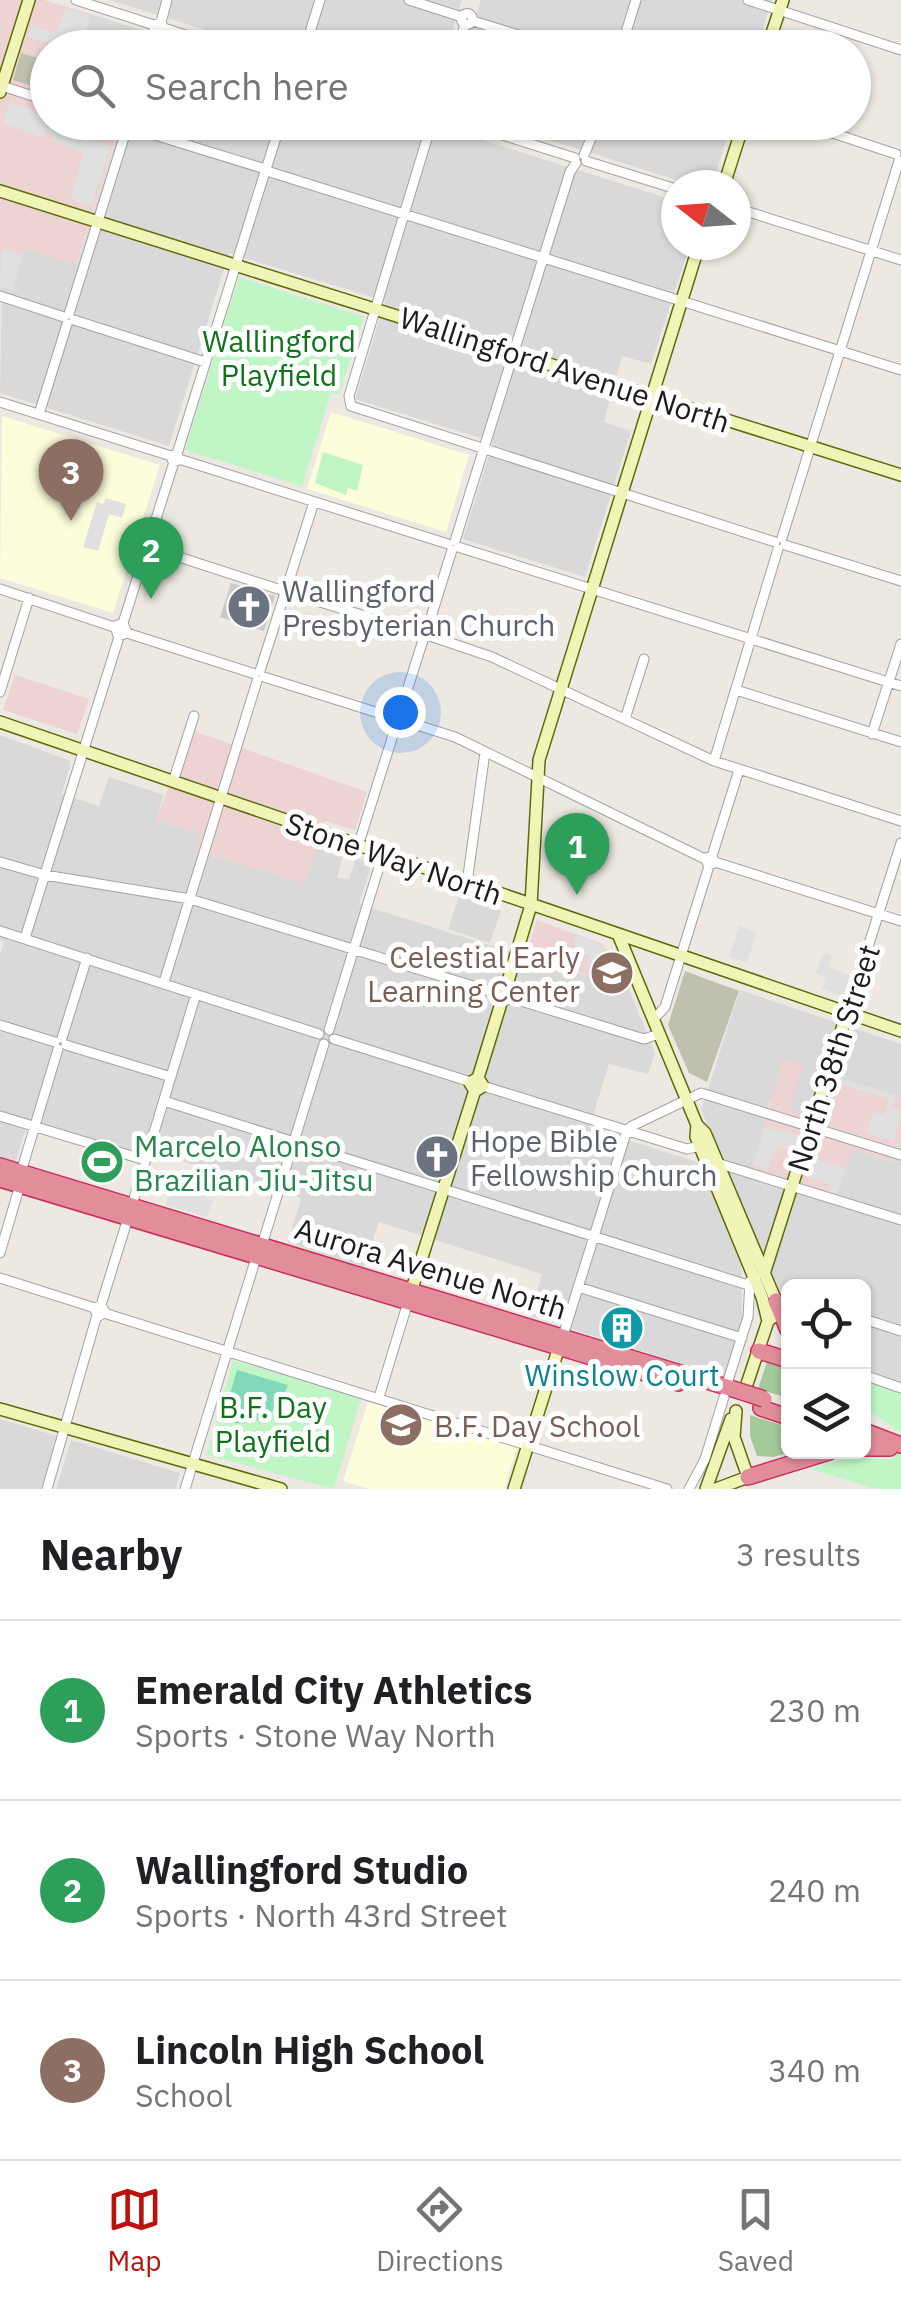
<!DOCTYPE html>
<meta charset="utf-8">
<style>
:root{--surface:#fff;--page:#f6f6f6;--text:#202124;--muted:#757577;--line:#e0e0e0;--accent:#bc110b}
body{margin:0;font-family:"IBM Plex Sans",sans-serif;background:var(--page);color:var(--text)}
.controls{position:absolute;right:30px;bottom:30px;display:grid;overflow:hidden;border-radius:15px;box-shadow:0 2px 8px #0004}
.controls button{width:90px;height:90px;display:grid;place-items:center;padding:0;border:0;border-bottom:2px solid var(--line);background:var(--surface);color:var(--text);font:50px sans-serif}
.compass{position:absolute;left:661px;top:170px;width:90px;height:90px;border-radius:50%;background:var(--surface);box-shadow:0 2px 8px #0004;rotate:287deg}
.you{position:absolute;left:400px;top:712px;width:35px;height:35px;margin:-25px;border:8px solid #fff;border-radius:50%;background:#1a73e8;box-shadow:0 0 0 15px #1a73e833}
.badge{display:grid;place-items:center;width:65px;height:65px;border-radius:50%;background:var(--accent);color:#fff;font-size:32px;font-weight:700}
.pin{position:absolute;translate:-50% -82px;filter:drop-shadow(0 2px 5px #0008)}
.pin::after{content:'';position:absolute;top:52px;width:35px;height:30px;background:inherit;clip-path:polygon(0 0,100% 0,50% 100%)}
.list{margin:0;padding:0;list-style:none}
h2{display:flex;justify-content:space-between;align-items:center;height:130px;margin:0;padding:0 40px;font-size:42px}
h2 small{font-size:32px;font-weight:400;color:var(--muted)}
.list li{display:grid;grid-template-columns:65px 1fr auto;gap:30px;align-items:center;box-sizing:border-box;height:180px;padding:0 40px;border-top:2px solid var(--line)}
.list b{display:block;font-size:38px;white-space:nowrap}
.list p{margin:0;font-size:32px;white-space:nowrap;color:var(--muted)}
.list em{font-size:32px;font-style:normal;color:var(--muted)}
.icon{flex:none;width:55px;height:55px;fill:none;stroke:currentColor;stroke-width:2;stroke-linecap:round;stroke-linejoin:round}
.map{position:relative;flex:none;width:901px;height:1489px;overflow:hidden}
.search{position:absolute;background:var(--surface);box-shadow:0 2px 8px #0004;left:30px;right:30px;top:30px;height:110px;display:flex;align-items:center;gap:25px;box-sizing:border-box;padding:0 35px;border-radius:55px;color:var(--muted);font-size:38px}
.sheet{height:670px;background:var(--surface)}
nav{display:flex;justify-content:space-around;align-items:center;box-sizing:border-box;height:140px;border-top:2px solid var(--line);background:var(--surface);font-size:28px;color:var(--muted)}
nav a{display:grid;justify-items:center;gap:5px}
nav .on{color:var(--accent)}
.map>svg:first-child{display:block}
.residential{fill:#dad9d9}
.commercial{fill:#edd3d1}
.education{fill:#fcfddb}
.religious{fill:#cacaca}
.construction{fill:#c0c0ae}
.forest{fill:#a5ca99}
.park{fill:#c0f6c6}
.pitch{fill:#83d8ba}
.parking{fill:#e0e0e0}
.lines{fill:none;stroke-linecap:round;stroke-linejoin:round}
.street-casing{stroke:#a3a3a3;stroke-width:11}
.secondary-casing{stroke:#5d6b0b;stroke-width:14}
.highway-casing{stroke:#cc2d5f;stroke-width:18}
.street{stroke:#fff;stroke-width:9}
.secondary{stroke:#f0f5b7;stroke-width:11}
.highway{stroke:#e18d9a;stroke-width:15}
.highway-bridge-casing{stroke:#cc2d5f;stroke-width:18;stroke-linecap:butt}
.highway-bridge{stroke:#e18d9a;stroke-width:15}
.labels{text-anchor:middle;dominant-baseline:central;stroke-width:10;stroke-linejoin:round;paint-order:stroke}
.park-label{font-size:30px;fill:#11721c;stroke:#fff}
.street-label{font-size:30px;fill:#1c1c1c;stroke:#fff}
.worship-label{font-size:30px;fill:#5b616d;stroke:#fff;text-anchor:start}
.education-label{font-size:30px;fill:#785e54;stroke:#fff;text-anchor:end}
.leisure-label{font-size:30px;fill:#27864d;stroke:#fff;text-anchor:start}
.culture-label{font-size:30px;fill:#0d838f;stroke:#fff}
</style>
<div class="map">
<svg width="901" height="1489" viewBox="0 0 901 1489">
<rect width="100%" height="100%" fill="#ede9e2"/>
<path class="residential" d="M109,0H462L447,48L260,47Z
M481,0H772L757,47L466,48Z
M91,14L195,47L81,48Z
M88,123H429L676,201V245H690L651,364L622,356L604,422L631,431L585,577L463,539L493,442L355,399L385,301L229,253L169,446L0,393L2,286L12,289L25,249L77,264L118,133Z
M495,123H732L712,185H693Z
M0,735L71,761L62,794L99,806L109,777L164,795L156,820L200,834L196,851L305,883L317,846L343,854L337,877L349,880L356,858L372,863L359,904L629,989L655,1053L648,1074L609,1064L589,1128L700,1163L741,1262L742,1319L724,1377L530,1316L542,1274L379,1222L364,1267L288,1243L301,1198L141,1148L139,1153L29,1119L15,1163L0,1158V954L4,942L0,940Z
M459,896L501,911L490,943L448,929Z
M740,990L901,1044V1097L838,1078L823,1121L769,1102L767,1121L893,1162L901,1138V1384L864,1372V1286H788V1310L701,1110Z
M0,1419L57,1436L41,1489H0Z
M71,1440L180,1473L175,1489H56Z"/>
<path class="commercial" d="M0,0H44L91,14L81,47L48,48L47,76L38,107L47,110L48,122L88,123L118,132L76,265L25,249L12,290L3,287L0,294Z
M15,675L89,699L77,734L3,710Z
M191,730L367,792L355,830L325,821L305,884L195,850L200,834L156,820Z
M537,920L602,944L612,955L629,989L526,955Z
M783,1059L803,1065L789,1108L822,1121L838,1078L901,1097V1138L894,1162L852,1149L835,1203L749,1177Z"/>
<path class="education" d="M331,412L469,455L446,532L307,489Z
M2,416L160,465L113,613L0,578Z
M368,1402L517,1448L504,1489H369L343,1481Z"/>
<path class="religious" d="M231,583L275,596L264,631L220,617Z"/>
<path class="construction" d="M21,53L47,61L42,89L13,80Z
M685,971L739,991L707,1082L689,1073L668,1025Z"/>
<path class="forest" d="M767,1362L788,1369V1398L758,1389Z
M750,1415L788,1427V1452H791L774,1457L757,1456L750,1436Z"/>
<path class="park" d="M239,277L364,317L339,395L331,393L302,486L185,450Z
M323,452L363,465L357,491L348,488L346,495L315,483Z
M233,1360L361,1399L334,1489L207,1455Z
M864,1381L901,1393V1432L864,1408Z
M901,1436V1489H876L810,1469L848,1458L893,1459Z"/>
<path class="pitch" d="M237,1370L288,1385C277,1416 254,1429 222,1421Z"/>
<path class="parking" d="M65,8L90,16L80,47H62L28,37L31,26L57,33Z
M10,102L47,115L48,122L68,123L94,132L92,140L110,146L92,206L70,199L84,153L51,141L52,134L46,132L44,138L3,123Z
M2,248L23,255L12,290L0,286Z
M106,498L126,504L122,518L109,514L98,551L83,547L97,502L103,504Z
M739,926L757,932L747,963L729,957Z
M576,934L604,947L616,965L615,970L595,964L589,960L590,956L580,951L581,948L573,945Z
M823,953L832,955L828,967L850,975L843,996L822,989L826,977L816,973Z
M838,1078L896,1096L892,1108L901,1111L894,1141L866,1133L873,1112L884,1115L889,1099L836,1083Z
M765,1127L799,1136L794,1151L776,1146L768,1170L753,1165Z
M488,1150L507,1156L495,1193L493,1188L471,1181L473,1177L487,1179L488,1174L477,1171L483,1152Z
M814,1158L845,1169L837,1194L830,1192L832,1185L808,1177Z
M170,1177L209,1189L206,1198L213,1200L207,1217L166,1205L170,1194L159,1188L162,1178L168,1182Z"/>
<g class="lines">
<defs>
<path id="street" d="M76,0L154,25
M409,0L462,17
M748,0L901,50
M461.5 19a5.5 5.5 0 1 1 11 0a5.5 5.5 0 1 1-11 0Z
M473,21L561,48
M161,22L153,26L156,32L164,29L161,22L167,0
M164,28L224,48
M152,48L157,32
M305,48L320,0
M458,48L465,24
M621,48L636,0
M2,86L48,101
M116,122L123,125
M432,122L349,396L351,406L775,542
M462,122L575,158
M799,122L896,154
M132,128L262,168
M584,155L598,122
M586,161L676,189
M267,166L281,122
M270,172L901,370
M736,208L901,260
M0,296L64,317
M69,314L126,131
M74,320L205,362
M0,402L171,456
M39,414L67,324
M177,454L179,460L173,462L171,456L177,454L264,175
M179,459L448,544
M782,538L899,161
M455,541L570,172L576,163
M785,545L901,581
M148,547L281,590
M458,547L901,686
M287,587L314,502
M0,589L114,627
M291,593L420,633
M123,623L115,626L118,636L127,633L123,623L174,462
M427,630L452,550
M127,633L255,674
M430,636L492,657L714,761L901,821
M260,671L284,596
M264,677L455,737L705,859
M736,690L901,742
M0,692L29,598
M625,719L644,659
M872,734L901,644
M714,761L778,549
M173,782L194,716
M358,846L423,640
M712,856L706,858L708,865L715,863L712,856L739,770
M0,862L45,875L190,899L499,994
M715,862L901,921
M467,883L485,752
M0,931L319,1034
M25,938L119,637
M164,982L257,681
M508,997L644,1039L659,1034
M847,1013L901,843
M653,1020L665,1007L709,866
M0,1025L55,1042
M329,1030L383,854
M62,1038L87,958
M334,1039L471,1082
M66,1045L171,1077
M483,1086L687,1149L700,1146
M164,1101L748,1285
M0,1116L145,1160
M717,1163L901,1220
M21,1172L58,1049
M132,1205L196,994
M262,1245L324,1044
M0,1253L20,1185
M0,1278L95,1308
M578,1287L742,1338
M101,1305L94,1309L99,1316L105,1312L101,1305L128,1218
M104,1313L667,1489
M864,1319L901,1331
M563,1336L627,1130L632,1126L701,1093L901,1155
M864,1375L901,1388
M726,1387L748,1317L750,1281
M379,1397L408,1302
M47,1489L97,1315
M185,1489L256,1258
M689,1489L705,1459L724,1397"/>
<path id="secondary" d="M767,48L783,0
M0,92L29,0
M724,185L744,122
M0,191L901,475
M0,722L901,1031
M618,934L697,1125L705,1133L776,1301L774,1316L768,1321L746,1387
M505,991L499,993L501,1000L508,998L505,991L531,905L539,760L699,245
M478,1078L483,1086L475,1091L470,1083L478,1078L502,1000
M697,1125L696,1137L762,1297L768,1321
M764,1274L847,1013
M411,1292L475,1090
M0,1409L281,1489
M514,1489L559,1347
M706,1489L731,1419
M716,1489L748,1477L734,1437L736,1411"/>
<path id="highway" d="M0,1166L733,1389
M0,1179L678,1383
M776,1301L788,1330
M759,1351L788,1360
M761,1408L788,1417
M864,1431L901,1445
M864,1448H890
M748,1477L829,1452"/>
</defs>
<use href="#street" class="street-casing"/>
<use href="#secondary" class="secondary-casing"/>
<use href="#highway" class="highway-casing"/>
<use href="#street" class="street"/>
<use href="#secondary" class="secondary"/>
<use href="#highway" class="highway"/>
<defs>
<path id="highway-bridge" d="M733,1389L764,1399"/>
</defs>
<use href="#highway-bridge" class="highway-bridge-casing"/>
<use href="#highway-bridge" class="highway-bridge"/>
</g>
<defs>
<symbol id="church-disc" viewBox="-11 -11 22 22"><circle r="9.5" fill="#6b7280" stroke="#fff"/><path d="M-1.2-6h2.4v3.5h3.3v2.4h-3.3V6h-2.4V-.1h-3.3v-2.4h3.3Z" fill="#fff"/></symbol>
<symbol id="school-disc" viewBox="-11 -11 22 22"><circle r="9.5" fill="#8d6e63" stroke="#fff"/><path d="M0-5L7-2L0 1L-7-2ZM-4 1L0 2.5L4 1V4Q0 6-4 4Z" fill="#fff"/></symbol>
<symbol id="stadium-disc" viewBox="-11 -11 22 22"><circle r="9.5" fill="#2e9e5b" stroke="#fff"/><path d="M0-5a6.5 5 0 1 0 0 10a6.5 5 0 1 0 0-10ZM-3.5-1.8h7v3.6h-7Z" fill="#fff"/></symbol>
<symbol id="building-disc" viewBox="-11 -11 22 22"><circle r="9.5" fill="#0f9aa8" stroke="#fff"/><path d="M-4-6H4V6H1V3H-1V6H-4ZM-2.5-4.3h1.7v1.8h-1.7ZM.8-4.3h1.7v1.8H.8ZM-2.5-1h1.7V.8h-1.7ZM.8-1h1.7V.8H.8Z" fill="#fff"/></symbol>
</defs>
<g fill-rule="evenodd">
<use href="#church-disc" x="224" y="582" width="50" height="50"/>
<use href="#school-disc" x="587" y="948" width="50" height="50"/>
<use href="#church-disc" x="412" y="1132" width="50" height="50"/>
<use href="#stadium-disc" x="77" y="1137" width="50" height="50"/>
<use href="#building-disc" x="597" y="1303" width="50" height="50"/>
<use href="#school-disc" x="376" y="1400" width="50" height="50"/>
</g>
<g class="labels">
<g class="park-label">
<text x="279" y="340">Wallingford<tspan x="279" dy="34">Playfield</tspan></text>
<text x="273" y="1406">B.F. Day<tspan x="273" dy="34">Playfield</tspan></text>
</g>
<g class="street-label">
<text transform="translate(565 369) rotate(18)">Wallingford Avenue North</text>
<text transform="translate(394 858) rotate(19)">Stone Way North</text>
<text transform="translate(833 1058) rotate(-72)">North 38th Street</text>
<text transform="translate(431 1268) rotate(17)">Aurora Avenue North</text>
</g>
<g class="worship-label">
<text x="282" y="590">Wallingford<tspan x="282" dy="34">Presbyterian Church</tspan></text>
<text x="470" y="1140">Hope Bible<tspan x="470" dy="34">Fellowship Church</tspan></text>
</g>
<g class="education-label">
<text x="580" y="956">Celestial Early<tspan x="580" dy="34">Learning Center</tspan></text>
<text x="434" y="1425" text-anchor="start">B.F. Day School</text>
</g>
<g class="leisure-label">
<text x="134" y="1145">Marcelo Alonso<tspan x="134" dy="34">Brazilian Jiu-Jitsu</tspan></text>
</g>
<g class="culture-label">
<text x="622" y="1374">Winslow Court</text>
</g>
</g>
</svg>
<div class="controls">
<button><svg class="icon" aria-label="locate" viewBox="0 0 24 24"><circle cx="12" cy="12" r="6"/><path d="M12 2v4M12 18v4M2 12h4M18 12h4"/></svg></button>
<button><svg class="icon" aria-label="layers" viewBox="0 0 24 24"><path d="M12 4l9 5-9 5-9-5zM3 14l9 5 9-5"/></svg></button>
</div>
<svg class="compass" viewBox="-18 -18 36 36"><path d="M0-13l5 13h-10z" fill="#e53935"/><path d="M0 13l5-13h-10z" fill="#757577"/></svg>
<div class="you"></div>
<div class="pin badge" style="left:577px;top:895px;background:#2e9e5b">1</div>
<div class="pin badge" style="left:151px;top:599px;background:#2e9e5b">2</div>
<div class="pin badge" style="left:71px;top:521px;background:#8d6e63">3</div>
<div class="search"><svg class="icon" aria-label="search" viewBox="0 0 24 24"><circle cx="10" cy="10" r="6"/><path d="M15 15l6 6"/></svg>Search here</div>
</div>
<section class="sheet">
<h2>Nearby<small>3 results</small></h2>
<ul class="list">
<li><span class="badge" style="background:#2e9e5b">1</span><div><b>Emerald City Athletics</b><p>Sports · Stone Way North</p></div><em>230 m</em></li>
<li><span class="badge" style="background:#2e9e5b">2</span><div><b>Wallingford Studio</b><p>Sports · North 43rd Street</p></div><em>240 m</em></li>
<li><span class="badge" style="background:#8d6e63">3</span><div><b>Lincoln High School</b><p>School</p></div><em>340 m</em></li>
</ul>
</section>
<nav>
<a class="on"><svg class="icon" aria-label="map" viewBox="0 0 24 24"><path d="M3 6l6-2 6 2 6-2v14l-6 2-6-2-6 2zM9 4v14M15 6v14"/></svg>Map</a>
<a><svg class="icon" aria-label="directions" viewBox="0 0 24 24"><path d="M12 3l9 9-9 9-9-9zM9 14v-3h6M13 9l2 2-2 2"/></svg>Directions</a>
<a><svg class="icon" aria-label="saved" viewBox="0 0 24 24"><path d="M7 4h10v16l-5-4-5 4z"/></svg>Saved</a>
</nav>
